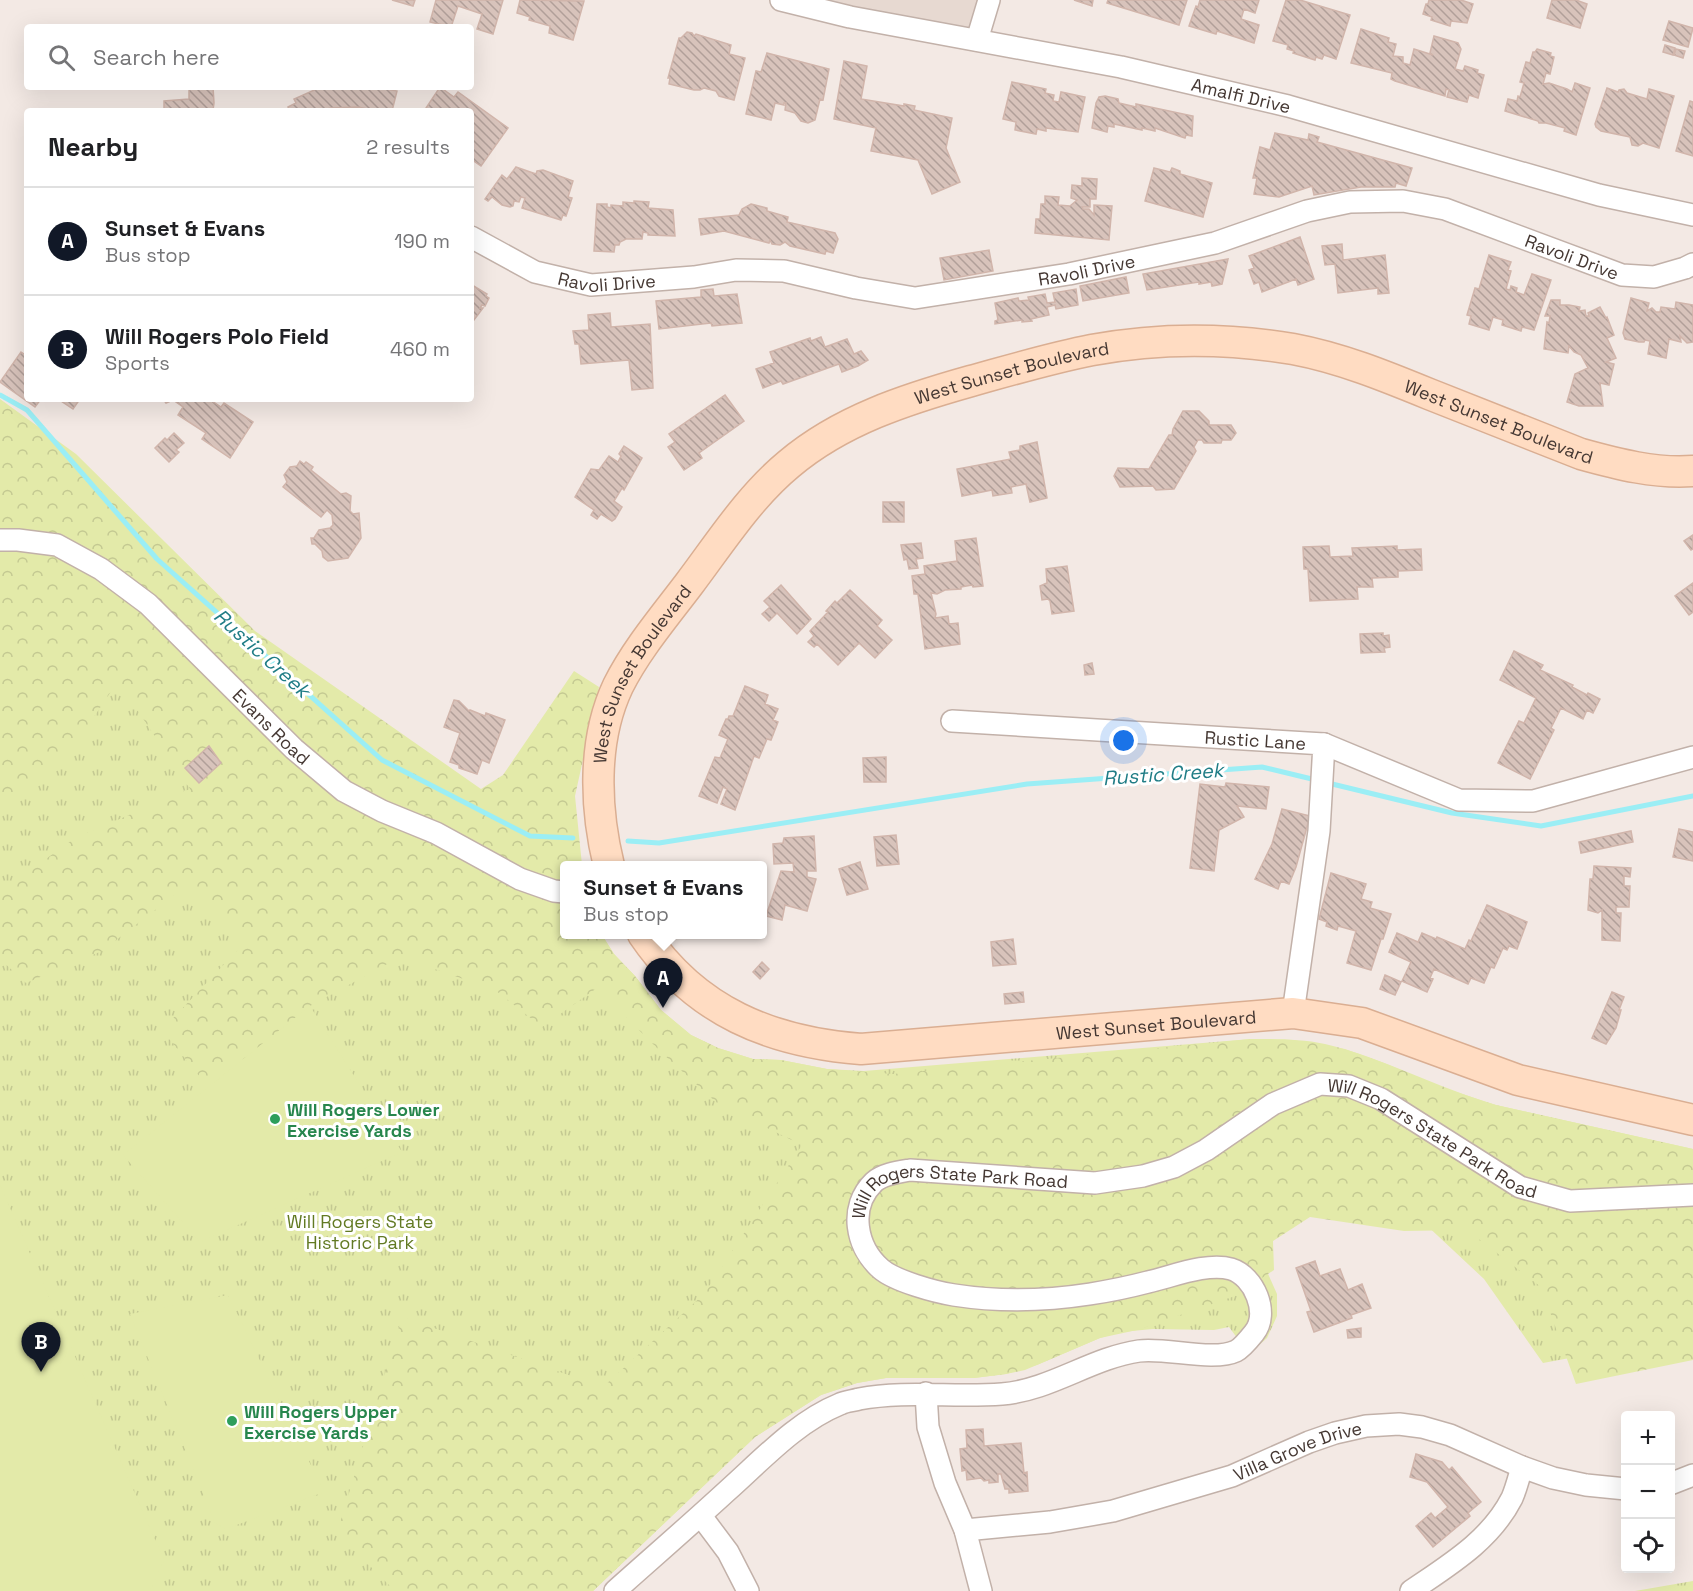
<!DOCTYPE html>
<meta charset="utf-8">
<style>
:root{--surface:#fff;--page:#f2f2f2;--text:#202124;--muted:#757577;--line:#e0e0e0;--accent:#111827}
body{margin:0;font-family:"Space Grotesk",sans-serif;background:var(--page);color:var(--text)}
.controls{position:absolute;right:18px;bottom:18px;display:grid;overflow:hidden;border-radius:6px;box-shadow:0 6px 24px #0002}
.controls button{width:54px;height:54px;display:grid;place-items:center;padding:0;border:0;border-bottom:2px solid var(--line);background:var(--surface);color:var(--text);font:30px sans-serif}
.you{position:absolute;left:1124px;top:741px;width:21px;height:21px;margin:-15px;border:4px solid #fff;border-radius:50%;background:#1a73e8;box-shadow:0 0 0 9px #1a73e833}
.badge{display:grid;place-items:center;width:39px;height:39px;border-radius:50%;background:var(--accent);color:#fff;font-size:20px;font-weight:700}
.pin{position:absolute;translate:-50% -50px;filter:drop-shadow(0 2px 3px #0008)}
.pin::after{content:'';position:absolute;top:32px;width:21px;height:18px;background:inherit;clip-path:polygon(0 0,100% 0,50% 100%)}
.popup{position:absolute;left:560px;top:861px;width:207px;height:78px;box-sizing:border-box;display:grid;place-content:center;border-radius:6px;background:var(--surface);filter:drop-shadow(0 2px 4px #0005);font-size:20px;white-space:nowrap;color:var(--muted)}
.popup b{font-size:22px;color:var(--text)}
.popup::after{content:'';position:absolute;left:50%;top:100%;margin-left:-12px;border:12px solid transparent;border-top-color:var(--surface)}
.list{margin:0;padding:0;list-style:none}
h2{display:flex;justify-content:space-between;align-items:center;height:78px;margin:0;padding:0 24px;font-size:26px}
h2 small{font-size:20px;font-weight:400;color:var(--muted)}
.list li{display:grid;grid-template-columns:39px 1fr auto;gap:18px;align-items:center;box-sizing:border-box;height:108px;padding:0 24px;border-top:2px solid var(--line)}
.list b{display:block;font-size:22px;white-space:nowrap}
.list p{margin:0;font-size:20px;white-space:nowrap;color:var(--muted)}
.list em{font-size:20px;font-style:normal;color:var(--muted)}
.icon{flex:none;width:33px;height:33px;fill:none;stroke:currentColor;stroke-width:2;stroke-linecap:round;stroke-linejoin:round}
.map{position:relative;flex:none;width:1693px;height:1591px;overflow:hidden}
.search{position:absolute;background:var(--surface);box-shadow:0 6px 24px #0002;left:24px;top:24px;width:450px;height:66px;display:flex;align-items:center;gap:15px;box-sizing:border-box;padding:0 21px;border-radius:6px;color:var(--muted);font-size:22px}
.panel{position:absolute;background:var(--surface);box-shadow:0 6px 24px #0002;left:24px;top:108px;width:450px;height:294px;border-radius:6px}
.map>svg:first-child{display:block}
.residential{fill:#e7d9d1}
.grass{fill:url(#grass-tufts)}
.forest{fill:url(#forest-crowns)}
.pitch{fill:#e3eaa9}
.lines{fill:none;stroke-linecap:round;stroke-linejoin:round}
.stream{stroke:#9beef5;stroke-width:5}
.building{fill:url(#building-back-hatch);stroke:#d1b5ab;stroke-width:1.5}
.minor-casing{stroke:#c2b1a9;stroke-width:24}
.secondary-casing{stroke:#daae92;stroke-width:33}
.minor{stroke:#fff;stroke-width:21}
.secondary{stroke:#ffdcc2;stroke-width:30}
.leisure-dot{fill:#2e9e5b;stroke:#fff;stroke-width:2}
.labels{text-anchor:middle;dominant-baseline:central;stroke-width:6;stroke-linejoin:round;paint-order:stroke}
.street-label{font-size:18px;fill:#453833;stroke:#fff}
.leisure-label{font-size:18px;font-weight:bold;fill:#27864d;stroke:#fff;text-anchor:start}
.park-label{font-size:18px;fill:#627a23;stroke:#fff}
.water-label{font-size:20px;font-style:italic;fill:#207d86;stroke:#fff}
</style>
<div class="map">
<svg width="1693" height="1591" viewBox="0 0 1693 1591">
<defs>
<pattern id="grass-tufts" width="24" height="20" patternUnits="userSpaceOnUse" patternTransform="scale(1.5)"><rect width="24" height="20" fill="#e3eaa9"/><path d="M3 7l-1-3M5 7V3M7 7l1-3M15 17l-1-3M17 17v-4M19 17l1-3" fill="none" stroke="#c4c992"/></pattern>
<pattern id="forest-crowns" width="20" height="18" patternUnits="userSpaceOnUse" patternTransform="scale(1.5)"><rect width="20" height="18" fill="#e3eaa9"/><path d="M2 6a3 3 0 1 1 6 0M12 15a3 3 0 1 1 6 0" fill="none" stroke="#c4c992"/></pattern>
<pattern id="building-back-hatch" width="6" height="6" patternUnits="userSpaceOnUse" patternTransform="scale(1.5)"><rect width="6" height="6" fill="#d8c3bb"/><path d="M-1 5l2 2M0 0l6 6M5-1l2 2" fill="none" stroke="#b19f99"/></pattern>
</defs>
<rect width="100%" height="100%" fill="#f3e9e4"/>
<path class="residential" d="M781,0H989L977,40Z"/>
<path class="grass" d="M0,555L564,934L602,935L614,954L635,976L661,1010L691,1035L718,1048L753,1059L781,1060L827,1069L864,1071L1251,1039L1293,1040L1345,1049L1384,1063L1444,1088L1496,1105L1693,1149L1687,1336L1543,1363L1484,1279L1330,1135L1286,1145L1265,1267L1277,1294V1316L1267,1338L1249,1354L1229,1327L1214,1330L1153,1329L1121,1332L1100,1338L1037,1365L1006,1374L974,1378H886L857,1383L821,1395L755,1437L593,1591H0Z
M1693,1581V1591H1635Z"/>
<path class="forest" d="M0,399L76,454L255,631L481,789L503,775L574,671L599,687L575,796L582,865L564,866V934L602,935L614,954L635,976L661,1010L691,1035L718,1048L753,1059L781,1060L827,1069L893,1074L1251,1039C1276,1039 1301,1039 1325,1044C1384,1058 1438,1088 1496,1105L1693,1149V1360L1576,1384L1541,1287L1467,1230L1404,1231L1310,1217L1273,1241L1274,1270L1235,1296L1137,1330L1100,1338L1025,1370L1006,1374L974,1378H886L857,1383L821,1395L755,1437L593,1591H395L337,1533L402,1317L603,1387L704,1294L802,1145L718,1104L662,1053L597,988L542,1027L495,990L400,957L310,1006L208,1087L162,1030L246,941L185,887L102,951L26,983L0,959V892L75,838L190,789L118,681L69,754L0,816Z"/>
<path class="pitch" d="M310,1006L402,1152L200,1242L123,1155Z
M0,1185L164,1560L150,1591H0Z
M228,1295L324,1492L226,1529L215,1523L130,1314Z"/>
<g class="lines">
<path class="stream" d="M0,395L27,410L157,559L382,760L530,836L573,838
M1328,783L1452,813L1541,826L1693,796
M628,841L659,843L1027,784L1262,767L1316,780"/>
</g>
<path class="building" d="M392,0H415L413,6Z
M436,0H503L493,34L477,29L482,14L458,6L451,27L430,22Z
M520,0L584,1L573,40L549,33L550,26L529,20L530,17L517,13Z
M1074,0H1093L1092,6Z
M1108,0H1187L1179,25L1107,3Z
M1200,0H1259L1255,13L1244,9L1241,19L1259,25L1254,43L1217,31L1216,34L1189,26L1196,6L1198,7Z
M1286,0H1300L1350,15L1336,59L1324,55L1322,59L1316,57L1315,60L1293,53L1294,51L1287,49L1288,45L1273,41Z
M1429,0H1461L1473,4L1467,23L1451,21L1450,26L1431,20L1432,17L1423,14L1426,4H1428Z
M1552,0H1576L1587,4L1580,28L1547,18Z
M1669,21L1693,28L1688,47L1663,40Z
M1361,29L1389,38L1388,42L1396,44L1393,56L1403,57V63L1410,65L1414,49L1433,55L1430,53L1434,36L1458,43L1461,49L1455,69L1463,71L1465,66L1478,70L1477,73L1484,75L1478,98L1469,95L1467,102L1447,97L1449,90L1446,89L1445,96L1395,81L1391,79L1392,73L1351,63Z
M687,32L692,33L694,36L696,34L731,45L729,54L745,58L734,100L719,96L716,91L704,88L700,90H694L669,84L670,78H668L679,38H681Z
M1665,45L1675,48L1673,55L1663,52Z
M1537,49L1551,53L1550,56L1554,57L1550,74L1546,73L1543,84L1549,83L1567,89L1572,92L1575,83L1590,88L1576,135L1564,131L1565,128L1546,123H1539L1538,121L1505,111L1508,99L1517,101L1518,96L1520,97L1524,83L1520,82L1526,62L1530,63L1533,52H1535Z
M1676,49L1685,51L1683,58L1674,55Z
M767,53L829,69L823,100L820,99L815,120L808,123L801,121L795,113L785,110L786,103H784V105L775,103L771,120L746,114L756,71L761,72Z
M844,61L867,66L861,99L904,106V104L915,106L914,110L952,118L946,148L960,182L932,194L918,160L871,151L876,128L834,119Z
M1012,82L1046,89L1045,93L1054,95L1053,101L1059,102L1061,92L1085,97L1078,132L1046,128V131L1037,129L1036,134L1015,130L1016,122L1003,119Z
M189,87H213L214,103L213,110L164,111V101L189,99Z
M321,87H376L397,91L392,111H376L358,107L331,108L320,111H289L288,107L296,103L294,99Z
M440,87L454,97L458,92L508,128L481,166L471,159V111H424Z
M1607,88L1618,92L1619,90L1624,89L1627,93L1647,99L1649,89L1674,96L1659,148L1643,143L1638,146L1632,145L1630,137L1601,131L1596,127L1595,124Z
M1105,96L1118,99L1119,103L1136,107V104L1193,116L1192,136L1186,135L1185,138L1155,128V131L1142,128V130L1114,124V127L1108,126L1107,132L1092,128L1096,103L1099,97Z
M1690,101L1693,102V156L1676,151Z
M1275,133L1308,140L1309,134L1319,137L1317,142L1412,168L1406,186L1396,183L1395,187H1361L1314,195L1312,186L1279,197L1254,194L1257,178H1253L1260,147L1270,150Z
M516,167L536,174L537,171L543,170L573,181L568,197L572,198L566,216L563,215L561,220L522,208L525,198L521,197L519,202L514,201L513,206L510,207L502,205L492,197L488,201L485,199L502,175L507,179Z
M1154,168L1170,172L1172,168L1180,171V174L1212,183L1203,217L1145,201Z
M1082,178L1097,179L1096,199H1090V207H1082L1083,209H1089L1094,215V205L1112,206L1109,240L1035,233L1036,219H1040L1041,204H1045V196L1059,197L1058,205L1070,206L1077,200L1071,198L1072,185L1082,186Z
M634,201L649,202L648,208L673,210L675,236L648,235V233L643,232L642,239H626L620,242L619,245H615L614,252L594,251L597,204H607V207L611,208V205L623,206V202L634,203Z
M751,204L767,208V211L788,217L787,222L835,233L838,239L833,253L826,251L825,254L790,246L785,242L780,245L772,244L770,240L769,243L724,231L701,235L699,219L739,215L742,209Z
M1300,237L1314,279L1298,285L1296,279L1262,292L1259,282L1254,284L1249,270L1254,268L1249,256Z
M1342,244L1343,260L1385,255L1389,293L1378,294V288L1338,293L1335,264L1325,265L1322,246Z
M989,250L993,271L944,280L940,258Z
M1489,255L1511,262L1508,270L1511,271L1506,289L1510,290L1511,286L1517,288L1516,292L1524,295L1532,274L1551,280L1534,330L1522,327L1521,331L1502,325L1503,320L1493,317L1489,330L1469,324L1471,316L1467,315L1475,288L1479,289Z
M1228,259L1222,284L1212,286L1211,282L1199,284V282L1147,290L1143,274Z
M1126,277L1129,293L1083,301L1080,286Z
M472,285L487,294L486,296L489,298L485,306L482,305L480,308H483L471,324Z
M713,289L714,296L737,294L742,323L712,326L711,323L659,329L656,301L701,297V290Z
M1076,289L1078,305L1056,309L1055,305L1047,307L1049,315L1031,319L1032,321L1022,322V320L995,324V321L998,320L995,303L1018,298L1019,301L1029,300L1028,297L1045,294L1047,303L1055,302L1053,293Z
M1631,298L1649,303L1647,311L1652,308L1656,312H1660L1661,307L1675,309L1676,302L1693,305V342L1687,343L1680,336L1681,342L1669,339L1666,358L1648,354L1650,341L1645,340L1644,342H1639L1625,339L1623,333Z
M1551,300H1560V305H1569L1580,307L1579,311L1585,310L1586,316H1589L1588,313L1600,307L1606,318L1607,317L1614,335L1607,338L1616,358L1606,362L1614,364L1609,385L1600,383L1603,406H1579L1567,402L1575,374L1588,368L1581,355L1574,352L1569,346L1568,353L1544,349L1547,322L1549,323L1550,316H1545Z
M610,313L611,327L650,324L653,388L632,390L629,360L581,364L579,344H575L573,331L589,330L588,315Z
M821,337L825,347L847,339L854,354L861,351L868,360L858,366L842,372L839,364L783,384L781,381L763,388L756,369L774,363L770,352L810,338L811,341Z
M21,352L27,356V399H41L35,407L0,382Z
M725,395L744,421L699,453L702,458L684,470L668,447L675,442L669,434Z
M58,399H80L73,409Z
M163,399H209L221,407L224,403L253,422L230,458L202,439L206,433L178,415L183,407L173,400L166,403Z
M1183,411H1199L1209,421V425H1231L1236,433L1231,440H1222L1221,443H1204L1202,440H1198L1194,447L1196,451L1174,489L1156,490L1153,486L1120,487L1114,476L1118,468L1149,469L1169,435H1172L1173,429Z
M174,433L184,443L176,450L179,452L169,462L155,448L165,438L167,440Z
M1037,442L1047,498L1030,502L1026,484L1011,487L1012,493L993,496L992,490L962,496L957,469L1011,459L1009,452L1020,450V446Z
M624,446L642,458L624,490L622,488L614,501L622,507L615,519L612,521L601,514L597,519L591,515L594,510L575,497L591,469L599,470L609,456L618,462L621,456L619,454Z
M300,461L304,464L306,462L313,467L311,470L341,494L346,493L351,496L350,511L353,514L359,513L361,538L348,558L328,561L323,557L322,551L315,544H312L311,538H314L319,530L330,528L333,525L332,515L327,510L321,517L283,487L287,482L284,475L290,467L297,466Z
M883,502H904V522H883Z
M1693,535V549L1691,550L1684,541Z
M976,538L983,586L973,587L972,585L961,587V589L945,590L937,594L931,593L936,614L935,618L948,616L949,624L958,623L960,644L925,649L918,594H914L912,576L925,574L924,566L957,561L955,541Z
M921,543L923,558L916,559L918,568L909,569L907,559L904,560L901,545Z
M1329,546L1330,557L1353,556L1352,548L1397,546V550L1421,549L1422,570L1398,571V577L1372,578L1373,587H1357L1358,599L1310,601L1308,569H1304L1303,547Z
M1067,566L1074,611L1052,614L1050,601L1048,599L1042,600L1040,586L1047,583L1046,569Z
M1693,583V612L1689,615L1675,596Z
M781,585L811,619L797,634L777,613L769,621L762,614L770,607L764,601Z
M850,590L882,620L877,626L892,640L875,658L859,643L838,665L817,644L814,647L808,642L814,636L810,631L828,612L826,611L835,601L837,603Z
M1383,633V636L1389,635L1390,647L1384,648L1385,652L1361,653L1360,634Z
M1514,651L1543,665L1540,670L1573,685L1572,687L1587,695L1588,693L1600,699L1593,713L1587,710L1583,719L1561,708L1551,728L1554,730L1530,779L1498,763L1519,721L1524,723L1536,698L1500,680Z
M1092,663L1094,674L1085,675L1084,665Z
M745,686L768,695L765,704L778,709L773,720L778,722L771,740L767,739L759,758L754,756L735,810L721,804L727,789L723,787L717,803L699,796L715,757L720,758L728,739L719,735L726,719H728L729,716H733Z
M454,700L459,701L469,711L470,710L485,716L486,713L505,720L489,763L482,760L477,774L459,768V765L450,762L460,733L444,727Z
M209,746L221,763L199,783L185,768Z
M886,757V782H864L863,758Z
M1226,783L1269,787L1266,809L1237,806L1244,817L1219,830L1214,871L1190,868L1200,784L1225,787Z
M1282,809L1310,816L1296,867L1289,884L1281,881L1278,889L1255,879L1272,844Z
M1679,829L1693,832V861L1673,857Z
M1631,831L1633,842L1581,853L1579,842Z
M896,835L899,864L877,866L874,837Z
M814,836L816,871H807V877L816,879L807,911L785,905L782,920L766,916L781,871L794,872L793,863L774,864L773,844L783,843L784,838Z
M860,862L868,889L847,895L839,869Z
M1594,866L1631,868L1630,877L1624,876V886H1630L1629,907H1616V913H1621L1620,941L1602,940V910L1598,913L1588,910L1590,879H1593Z
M1331,873L1366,884L1361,899L1372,902L1370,908L1391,914L1383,939H1381L1371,970L1347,963L1356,931L1338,926L1337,930L1326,926L1327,922L1319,919Z
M1487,905L1527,922L1517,949L1509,946L1507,950L1503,948L1494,968L1491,967L1484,983L1471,978L1468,984L1434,969L1430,978L1433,979L1427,992L1402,981L1411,962L1389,952L1397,933L1418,942L1422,933L1436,939L1437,937L1465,949L1469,940L1471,941Z
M1013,939L1016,964L993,966L991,942Z
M762,962L769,969L760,979L753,972Z
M1385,975L1401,982L1395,995L1380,989Z
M1023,992L1024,1002L1005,1004L1004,994Z
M1612,992L1624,997L1619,1010H1621L1616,1028L1606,1044L1592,1038Z
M1315,1261L1320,1276L1340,1269L1348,1290L1362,1284L1371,1308L1351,1315L1352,1318L1314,1332L1307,1312L1311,1311L1296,1268Z
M1361,1328V1337L1348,1338L1347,1330Z
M983,1429L984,1446L1021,1443L1024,1473L1027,1472L1028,1491L1009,1493V1489H1005L1001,1474H998V1482L989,1483V1480L984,1481L981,1478L967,1480L966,1470L962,1471L960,1449L967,1448L966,1430Z
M1416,1454L1442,1462L1449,1470L1452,1467L1481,1502L1468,1513L1470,1516L1433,1547L1416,1526L1431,1513L1435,1518L1448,1507L1427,1482L1410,1477Z"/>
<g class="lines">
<defs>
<g id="minor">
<path id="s1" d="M781,0L850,17L1121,67L1288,106L1599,195L1693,215"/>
<path d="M977,40L989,0"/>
<path id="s2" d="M471,237L535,272L591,285L694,277L736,270L784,271L856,288L915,298L1069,274L1215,243L1307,211L1350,202L1403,201L1445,209L1622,275L1654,277L1685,268L1693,264"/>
<path id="s3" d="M0,540H18L57,545L101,569L148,604L294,749L344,791L382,811L436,833L520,879L554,891L564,892"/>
<path id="s4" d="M952,721L1324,744L1319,831L1293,1013"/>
<path d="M1324,744L1459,800L1533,801L1693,757"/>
<path d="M926,1393L928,1427L945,1483L965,1530L981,1591"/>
<path d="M1670,1484L1693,1475"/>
<path d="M701,1516L728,1552L748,1591"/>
<path id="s5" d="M965,1530L1050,1522L1113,1511L1232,1476L1309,1442L1335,1433L1366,1426L1399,1424L1422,1427L1450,1435L1522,1467L1553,1478L1586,1485L1626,1489"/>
<path id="s6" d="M615,1591C652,1558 690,1525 727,1491C762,1460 796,1422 840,1404C846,1401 853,1401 859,1399C907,1390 954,1398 1002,1394C1051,1390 1091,1358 1139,1351C1165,1347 1213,1362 1236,1351C1242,1348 1250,1338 1254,1333C1270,1313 1254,1276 1231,1269C1207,1262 1171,1277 1148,1282C1129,1287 1109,1291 1090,1294C1045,1301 999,1302 954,1295C935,1292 895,1281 881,1269C856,1247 848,1207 874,1182C883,1174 898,1172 910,1170L1095,1183L1143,1176L1174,1167L1206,1150L1273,1104L1320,1084L1349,1086L1381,1099L1520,1187L1570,1201L1693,1195"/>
<path d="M1411,1591C1449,1565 1490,1541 1512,1498C1516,1489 1519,1477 1522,1467"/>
</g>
<g id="secondary">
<path id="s7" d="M609,866C595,809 592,741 618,686C636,650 664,617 689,584C720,543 749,497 789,464C841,420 907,399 971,381C1011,370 1051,358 1092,350C1157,338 1227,338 1293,349C1341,358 1385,376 1429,394C1480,414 1531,434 1581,454C1617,464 1656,474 1693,471"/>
<path id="s8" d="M643,934C696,1012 771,1042 861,1049L1293,1013L1362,1023L1518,1080L1693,1120"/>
</g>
</defs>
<use href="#minor" class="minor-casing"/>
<use href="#secondary" class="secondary-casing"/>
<use href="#minor" class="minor"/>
<use href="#secondary" class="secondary"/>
</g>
<g class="leisure-dot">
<circle cx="275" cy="1119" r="6"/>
<circle cx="232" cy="1421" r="6"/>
</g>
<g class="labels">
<g class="street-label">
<text stroke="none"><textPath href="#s1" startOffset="470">Amalfi Drive</textPath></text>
<text stroke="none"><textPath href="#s2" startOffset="1136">Ravoli Drive</textPath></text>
<text stroke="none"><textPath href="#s2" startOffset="632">Ravoli Drive</textPath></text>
<text stroke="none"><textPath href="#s2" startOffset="146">Ravoli Drive</textPath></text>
<text stroke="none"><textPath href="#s7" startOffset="708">West Sunset Boulevard</textPath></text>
<text stroke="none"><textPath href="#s7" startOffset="1212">West Sunset Boulevard</textPath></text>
<text stroke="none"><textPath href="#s7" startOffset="204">West Sunset Boulevard</textPath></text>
<text stroke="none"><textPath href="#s3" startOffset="340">Evans Road</textPath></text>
<text stroke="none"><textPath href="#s4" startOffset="304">Rustic Lane</textPath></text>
<text stroke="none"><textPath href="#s8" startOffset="552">West Sunset Boulevard</textPath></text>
<text stroke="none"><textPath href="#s6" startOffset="1858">Will Rogers State Park Road</textPath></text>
<text stroke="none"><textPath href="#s6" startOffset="1336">Will Rogers State Park Road</textPath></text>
<text stroke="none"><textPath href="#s5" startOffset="344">Villa Grove Drive</textPath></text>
</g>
<g class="leisure-label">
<text x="287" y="1109">Will Rogers Lower<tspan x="287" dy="21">Exercise Yards</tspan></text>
<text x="244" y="1411">Will Rogers Upper<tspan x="244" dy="21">Exercise Yards</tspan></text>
</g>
<g class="park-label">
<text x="360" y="1221">Will Rogers State<tspan x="360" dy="21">Historic Park</tspan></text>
</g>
<g class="water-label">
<text transform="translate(262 653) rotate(42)">Rustic Creek</text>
<text transform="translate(1163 774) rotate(-4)">Rustic Creek</text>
</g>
</g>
</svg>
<div class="controls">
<button>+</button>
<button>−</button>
<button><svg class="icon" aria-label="locate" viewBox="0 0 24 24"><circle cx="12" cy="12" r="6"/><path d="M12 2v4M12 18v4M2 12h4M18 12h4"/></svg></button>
</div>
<div class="you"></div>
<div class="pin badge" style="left:663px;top:1008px">A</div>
<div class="popup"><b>Sunset &amp; Evans</b>Bus stop</div>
<div class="pin badge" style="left:41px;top:1372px">B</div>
<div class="search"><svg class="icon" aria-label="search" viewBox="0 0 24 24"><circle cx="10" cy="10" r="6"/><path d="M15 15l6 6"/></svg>Search here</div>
<section class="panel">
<h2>Nearby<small>2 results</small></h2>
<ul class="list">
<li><span class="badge">A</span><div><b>Sunset &amp; Evans</b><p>Bus stop</p></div><em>190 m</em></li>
<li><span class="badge">B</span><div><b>Will Rogers Polo Field</b><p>Sports</p></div><em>460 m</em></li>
</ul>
</section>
</div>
